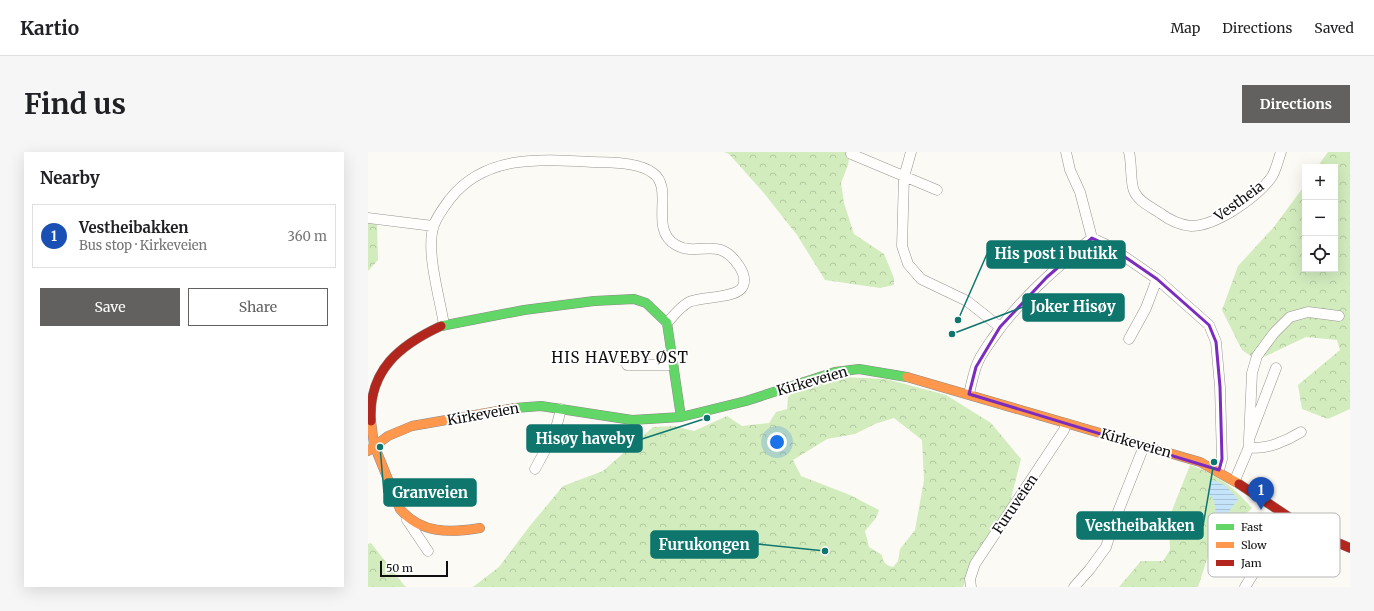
<!DOCTYPE html>
<meta charset="utf-8">
<style>
:root{--surface:#fff;--page:#f6f6f6;--text:#202124;--muted:#757577;--line:#e0e0e0;--accent:#62615f}
body{margin:0;font-family:Merriweather,serif;background:var(--page);color:var(--text)}
.controls{position:absolute;right:12px;top:12px;display:grid;overflow:hidden;border-radius:0px;box-shadow:0 4px 16px #0002}
.controls button{width:36px;height:36px;display:grid;place-items:center;padding:0;border:0;border-bottom:1px solid var(--line);background:var(--surface);color:var(--text);font:20px sans-serif}
.scale{position:absolute;left:12px;bottom:10px;width:68px;box-sizing:border-box;padding-left:4px;border:2px solid #0f0f0f;border-top:0;font-size:11px;line-height:14px;white-space:nowrap;color:#0f0f0f;-webkit-text-stroke:3px #fff;paint-order:stroke}
.you{position:absolute;left:409px;top:290px;width:14px;height:14px;margin:-10px;border:3px solid #fff;border-radius:50%;background:#1a73e8;box-shadow:0 0 0 6px #1a73e833}
.badge{display:grid;place-items:center;width:26px;height:26px;border-radius:50%;background:var(--accent);color:#fff;font-size:13px;font-weight:700}
.pin{position:absolute;translate:-50% -33px;filter:drop-shadow(0 1px 2px #0008)}
.pin::after{content:'';position:absolute;top:21px;width:14px;height:12px;background:inherit;clip-path:polygon(0 0,100% 0,50% 100%)}
.list{margin:0;padding:0;list-style:none}
h2{display:flex;justify-content:space-between;align-items:center;height:52px;margin:0;padding:0 16px;font-size:17px}
h2 small{font-size:13px;font-weight:400;color:var(--muted)}
.list li{display:grid;grid-template-columns:26px 1fr auto;gap:12px;align-items:center;box-sizing:border-box;height:64px;margin:0 8px 8px;padding:0 8px;border:1px solid var(--line);border-radius:0px}
.list b{display:block;font-size:15px;white-space:nowrap}
.list p{margin:0;font-size:13px;white-space:nowrap;color:var(--muted)}
.list em{font-size:13px;font-style:normal;color:var(--muted)}
.actions{display:flex;gap:8px;padding:12px 16px}
.actions a{flex:1;padding:9px 0;border:1px solid var(--accent);border-radius:0px;text-align:center;font-size:14px;color:var(--accent)}
.actions .main{background:var(--accent);color:#fff}
.icon{flex:none;width:22px;height:22px;fill:none;stroke:currentColor;stroke-width:2;stroke-linecap:round;stroke-linejoin:round}
.map{position:relative;flex:none;width:982px;height:435px;overflow:hidden;border-radius:0px}
header{display:flex;align-items:center;gap:24px;box-sizing:border-box;height:56px;padding:0 20px;background:var(--surface);border-bottom:1px solid var(--line)}
header strong{font-size:19px}
nav{display:flex;gap:22px;margin-inline-start:auto;font-size:14px}
.intro{display:flex;align-items:center;justify-content:space-between;box-sizing:border-box;height:96px;padding:0 24px}
h1{margin:0;font-size:28px}
.button{padding:10px 18px;border-radius:0px;background:var(--accent);color:#fff;font-size:14px;font-weight:700}
main{display:flex;gap:24px;padding:0 24px}
aside{flex:1;background:var(--surface);border-radius:0px;box-shadow:0 4px 16px #0002}
.map>svg:first-child{display:block}
.forest{fill:url(#forest-crowns);fill-rule:evenodd}
.water{fill:url(#water-rules)}
.lines{fill:none;stroke-linecap:round;stroke-linejoin:round}
.street-casing{stroke:#969592;stroke-width:11}
.fast-casing{stroke:#8c8b89;stroke-width:10}
.slow-casing{stroke:#8c8b89;stroke-width:10}
.jam-casing{stroke:#8c8b89;stroke-width:10}
.street{stroke:#fffefd;stroke-width:10}
.fast{stroke:#63d668;stroke-width:9}
.slow{stroke:#ff974d;stroke-width:9}
.jam{stroke:#b3261e;stroke-width:9}
.marked{fill:none;stroke:#7b2cbf;stroke-width:3;stroke-linejoin:round}
.labels{text-anchor:middle;dominant-baseline:central;stroke-width:4;stroke-linejoin:round;paint-order:stroke}
.street-label{font-size:14px;fill:#0f0f0f;stroke:#fff}
.neighbourhood-label{font-size:15px;letter-spacing:1px;fill:#0f0f0f;stroke:#fff}
.key{fill:#fff;stroke:#b7b7b7;stroke-width:1}
.key-label{font-size:11px;fill:#0f0f0f}
.leader{fill:none;stroke:#0f766e;stroke-width:1.5}
.callout-dot{fill:#0f766e;stroke:#fff;stroke-width:1.5}
.callout{fill:#0f766e;stroke:#0f766e;stroke-width:1.5}
.callout-label{font-size:15px;text-anchor:middle;font-weight:bold;fill:#fff}
</style>
<header>
<strong>Kartio</strong>
<nav><a>Map</a><a>Directions</a><a>Saved</a></nav>
</header>
<div class="intro"><h1>Find us</h1><a class="button">Directions</a></div>
<main>
<aside>
<h2>Nearby<small></small></h2>
<ul class="list">
<li><span class="badge" style="background:#1a4fb4">1</span><div><b>Vestheibakken</b><p>Bus stop · Kirkeveien</p></div><em>360 m</em></li>
</ul>
<div class="actions"><a class="main">Save</a><a>Share</a></div>
</aside>
<div class="map">
<svg width="982" height="435" viewBox="0 0 982 435">
<defs>
<pattern id="forest-crowns" width="20" height="18" patternUnits="userSpaceOnUse"><rect width="20" height="18" fill="#d2ecbe"/><path d="M2 6a3 3 0 1 1 6 0M12 15a3 3 0 1 1 6 0" fill="none" stroke="#b3c9a2"/></pattern>
<pattern id="water-rules" width="6" height="5" patternUnits="userSpaceOnUse"><rect width="6" height="5" fill="#c5e3fa"/><path d="M0 2.5h6" fill="none" stroke="#a8c2d5"/></pattern>
</defs>
<rect width="100%" height="100%" fill="#fcfaf4"/>
<path class="forest" d="M356,0H482L480,13L473,31L476,51L486,82L516,102L526,126V133L512,136L457,128L429,83L395,40L361,2Z
M960,0H982V257L960,267L934,257L930,233L972,198L969,188L938,185L889,208L874,198L854,158L870,114L905,76L937,33V117H967V15H949Z
M0,69L9,73L10,108L0,119Z
M474,225L518,227L578,243L623,271L653,307L640,358L609,402L595,435H105L131,415L161,375L195,334L235,319L285,275L306,274L326,279L359,264L374,274L401,271L408,260L419,257L420,245L427,238ZM526,266L554,288L556,328L547,378L532,397L530,409L525,415C518,413 515,411 514,403L501,395L497,379L508,366L511,358L482,343L433,324L425,308L459,287L487,282L507,272Z
M822,313C852,324 863,333 884,356L842,398L830,435H751L773,409H795L802,398L801,366Z
M3,391L35,432L38,435H0V392Z"/>
<path class="water" d="M845,328L858,334L870,347L859,362H848L846,348L839,340Z"/>
<g class="lines">
<defs>
<path id="street" d="M543,0L536,25L534,94L540,112L553,127L599,149L632,175
M761,0C764,11 762,30 766,39C771,50 783,55 792,61C800,67 812,73 823,74C848,74 888,46 903,26C908,19 910,8 913,0
M483,2L569,38
M0,66L65,74
M724,86L741,94L789,127L841,173L848,190L852,235L854,307L851,318
M76,173C72,146 57,98 66,73C69,64 76,55 82,47C117,2 174,7 226,10C245,11 270,10 285,21C307,37 280,77 308,93C331,106 350,82 371,114C375,120 378,127 375,134C370,147 334,144 321,150C312,155 306,163 299,171
M761,187L778,156L789,127
M259,213H305
M601,242C603,233 605,224 608,215C611,205 618,196 625,186C652,147 687,117 724,86L712,40L702,18L698,0
M881,287L884,221L889,204L906,181L922,165L940,160L971,164
M881,295C897,299 920,288 933,280
M167,317L187,280L193,257
M867,328L881,295V287L908,216
M39,368L60,399
M603,435L602,427L607,412L696,278L698,272
M706,435L722,417L738,395L746,370L776,294
M877,435L890,414L913,361"/>
<path id="fast" d="M73,174L156,158L226,149L266,147L278,151L299,171L313,265
M147,256L173,254L264,268L313,265L378,249L467,220L491,217L539,225"/>
<path id="slow" d="M539,225L832,310L871,332
M3,269L6,293L32,357C53,382 82,381 112,376
M0,299L20,284L44,274L147,256"/>
<path id="jam" d="M3,269C0,218 32,193 73,174
M871,332L942,379L982,396"/>
</defs>
<use href="#street" class="street-casing"/>
<use href="#fast" class="fast-casing"/>
<use href="#slow" class="slow-casing"/>
<use href="#jam" class="jam-casing"/>
<use href="#street" class="street"/>
<use href="#fast" class="fast"/>
<use href="#slow" class="slow"/>
<use href="#jam" class="jam"/>
</g>
<path class="marked" d="M724,86L741,94L789,127L841,173L848,190L852,235L854,307L851,318L601,242L608,215L632,175L679,125Z"/>
<g class="labels">
<g class="street-label">
<text transform="translate(871 49) rotate(-36)">Vestheia</text>
<text transform="translate(444 229) rotate(-16)">Kirkeveien</text>
<text transform="translate(115 262) rotate(-10)">Kirkeveien</text>
<text transform="translate(768 291) rotate(16)">Kirkeveien</text>
<text transform="translate(647 352) rotate(-56)">Furuveien</text>
</g>
<g class="neighbourhood-label">
<text x="252" y="205">HIS HAVEBY ØST</text>
</g>
</g>
<rect x="840" y="361" width="132" height="64" rx="6" class="key"/>
<rect x="848" y="372" width="18" height="6" fill="#63d668"/>
<rect x="848" y="390" width="18" height="6" fill="#ff974d"/>
<rect x="848" y="408" width="18" height="6" fill="#b3261e"/>
<g class="key-label">
<text x="873" y="379">Fast</text>
<text x="873" y="397">Slow</text>
<text x="873" y="415">Jam</text>
</g>
<path class="leader" d="M590 168L619 102M584 182L655 155M339 266L274 287M12 295L16 341M846 310L835 374M457 399L390 392"/>
<g class="callout-dot">
<circle cx="590" cy="168" r="4"/>
<circle cx="584" cy="182" r="4"/>
<circle cx="339" cy="266" r="4"/>
<circle cx="12" cy="295" r="4"/>
<circle cx="846" cy="310" r="4"/>
<circle cx="457" cy="399" r="4"/>
</g>
<g class="callout">
<rect x="619" y="89" width="138" height="27" rx="4"/>
<rect x="655" y="142" width="101" height="27" rx="4"/>
<rect x="159" y="273" width="115" height="27" rx="4"/>
<rect x="16" y="327" width="92" height="27" rx="4"/>
<rect x="709" y="360" width="126" height="27" rx="4"/>
<rect x="283" y="379" width="107" height="27" rx="4"/>
</g>
<g class="callout-label">
<text x="688" y="107">His post i butikk</text>
<text x="705" y="160">Joker Hisøy</text>
<text x="217" y="292">Hisøy haveby</text>
<text x="62" y="346">Granveien</text>
<text x="772" y="379">Vestheibakken</text>
<text x="336" y="398">Furukongen</text>
</g>
</svg>
<div class="controls">
<button>+</button>
<button>−</button>
<button><svg class="icon" aria-label="locate" viewBox="0 0 24 24"><circle cx="12" cy="12" r="6"/><path d="M12 2v4M12 18v4M2 12h4M18 12h4"/></svg></button>
</div>
<div class="scale">50 m</div>
<div class="you"></div>
<div class="pin badge" style="left:893px;top:358px;background:#1a4fb4">1</div>
</div>
</main>
